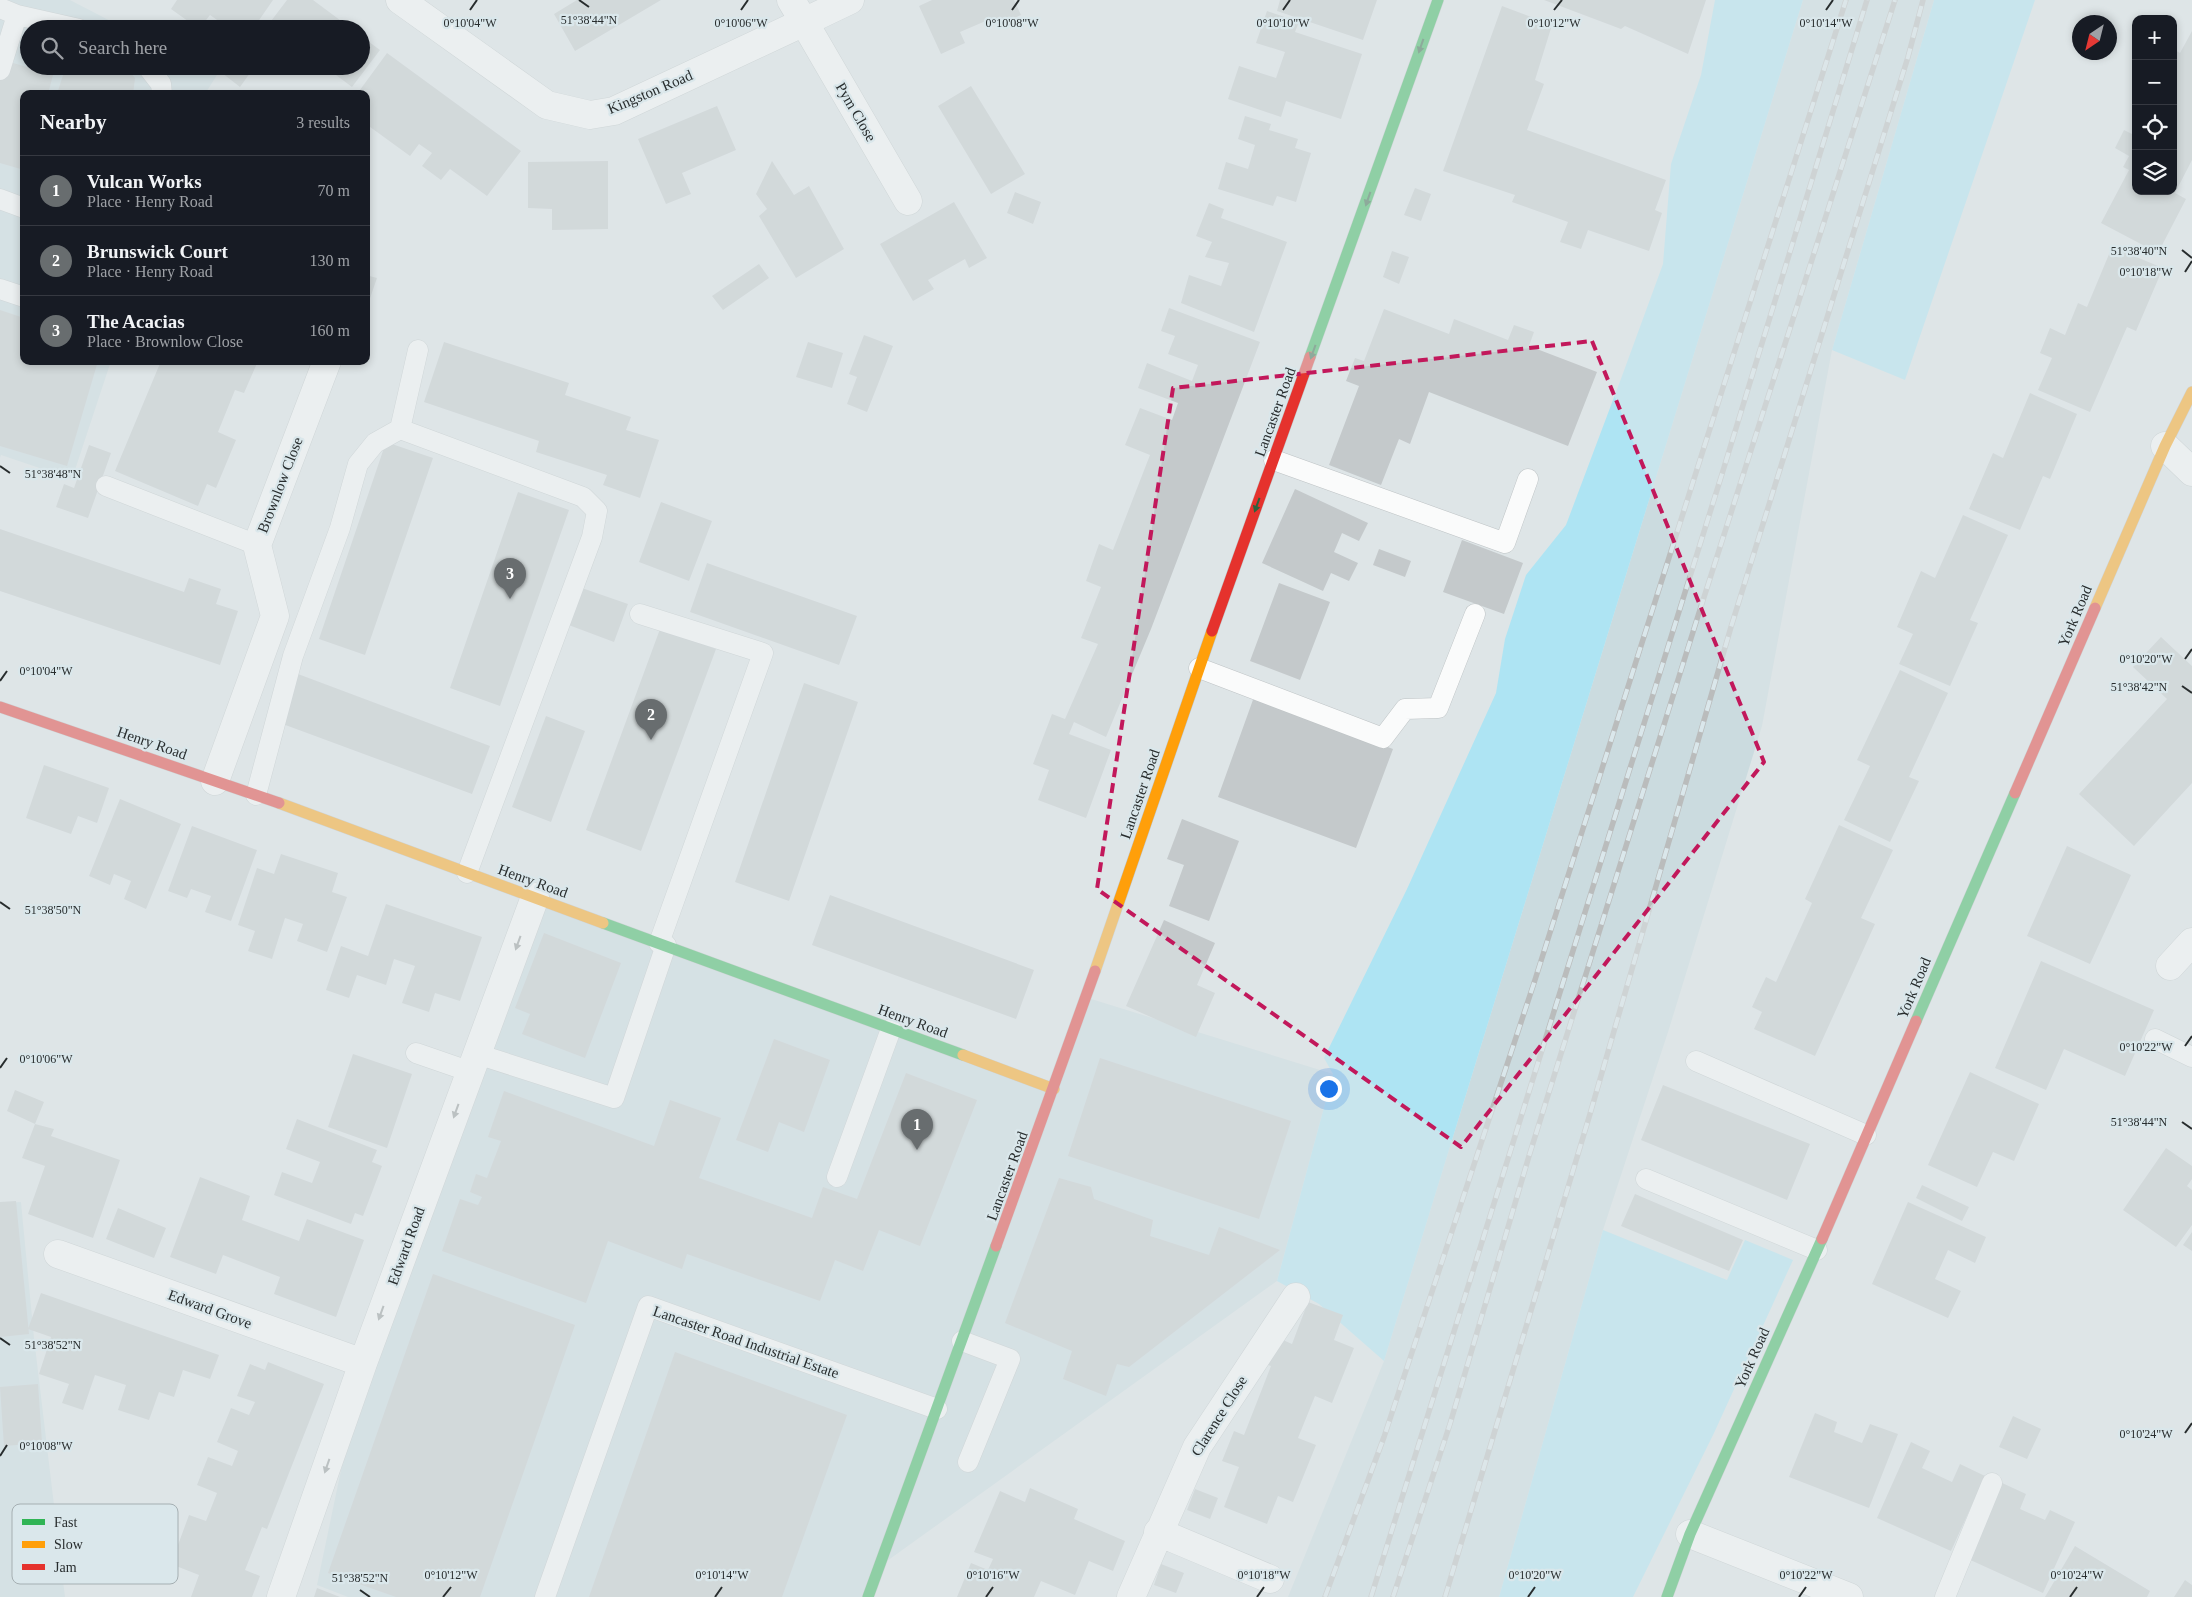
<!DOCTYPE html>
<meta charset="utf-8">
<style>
:root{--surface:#171b24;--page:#242831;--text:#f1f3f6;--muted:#9ea1a6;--line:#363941;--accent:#686d6f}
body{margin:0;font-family:Georgia,serif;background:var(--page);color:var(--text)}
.controls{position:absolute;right:15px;top:15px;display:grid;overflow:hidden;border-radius:10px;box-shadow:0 2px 8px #0003}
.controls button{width:45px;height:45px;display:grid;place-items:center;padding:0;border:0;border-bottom:1px solid var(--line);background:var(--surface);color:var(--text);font:25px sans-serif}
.compass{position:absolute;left:2072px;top:15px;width:45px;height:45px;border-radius:50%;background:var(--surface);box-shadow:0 2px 8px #0003;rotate:215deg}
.you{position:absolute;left:1328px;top:1088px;width:18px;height:18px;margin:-12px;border:4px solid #fff;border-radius:50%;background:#1a73e8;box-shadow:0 0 0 8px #1a73e833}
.badge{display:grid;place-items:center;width:32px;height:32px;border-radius:50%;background:var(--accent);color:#fff;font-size:16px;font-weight:700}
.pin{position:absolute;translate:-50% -41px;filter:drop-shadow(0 1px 2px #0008)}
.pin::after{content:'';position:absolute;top:26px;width:18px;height:15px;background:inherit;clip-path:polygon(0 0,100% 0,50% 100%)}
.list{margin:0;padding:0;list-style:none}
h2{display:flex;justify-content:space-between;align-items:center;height:65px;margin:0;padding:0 20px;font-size:21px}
h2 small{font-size:16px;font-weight:400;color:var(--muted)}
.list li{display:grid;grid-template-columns:32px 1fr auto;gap:15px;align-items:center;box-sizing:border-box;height:70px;padding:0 20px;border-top:1px solid var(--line)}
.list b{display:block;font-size:19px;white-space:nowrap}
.list p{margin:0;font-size:16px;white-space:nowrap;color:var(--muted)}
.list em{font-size:16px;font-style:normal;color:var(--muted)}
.icon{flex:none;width:28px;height:28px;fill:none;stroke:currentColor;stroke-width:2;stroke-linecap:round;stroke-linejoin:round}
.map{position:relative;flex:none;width:2192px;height:1597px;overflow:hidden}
.search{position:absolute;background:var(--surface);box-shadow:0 2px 8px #0003;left:20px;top:20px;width:350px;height:55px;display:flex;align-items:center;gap:12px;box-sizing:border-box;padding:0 18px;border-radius:28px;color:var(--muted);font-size:19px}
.panel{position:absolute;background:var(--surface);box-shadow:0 2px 8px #0003;left:20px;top:90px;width:350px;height:275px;border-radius:10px}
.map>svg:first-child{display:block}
.built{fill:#cbdbdf}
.green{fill:#aee4f3}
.building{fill:#c4c9cb}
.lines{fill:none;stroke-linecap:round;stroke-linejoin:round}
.lane-casing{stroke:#bec3c5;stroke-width:21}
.street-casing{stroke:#bec3c5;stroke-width:29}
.fast-casing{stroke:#bec3c5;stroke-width:12}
.slow-casing{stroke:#bec3c5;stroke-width:12}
.jam-casing{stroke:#bec3c5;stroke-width:12}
.lane{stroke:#fafbfb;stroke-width:20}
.street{stroke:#fafbfb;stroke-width:28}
.fast{stroke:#30b455;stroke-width:11}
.slow{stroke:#ff9f0a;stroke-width:11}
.jam{stroke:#e5322d;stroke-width:11}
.rail-casing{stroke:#babcbc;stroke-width:5.5}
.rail{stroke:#dae7eb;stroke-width:4;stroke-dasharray:11;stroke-linecap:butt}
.oneway{fill:#2b633e}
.oneway2{fill:#919494}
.marked{fill:none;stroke:#c2185b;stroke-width:4;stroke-dasharray:10 6;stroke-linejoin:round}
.ticks{fill:none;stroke:#282d2e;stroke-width:2}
.labels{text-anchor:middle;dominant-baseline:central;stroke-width:4.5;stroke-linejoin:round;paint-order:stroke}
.street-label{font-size:15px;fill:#282d2e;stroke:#dae7eb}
.key{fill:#dae7eb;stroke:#a5afb2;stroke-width:1}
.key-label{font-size:14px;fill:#282d2e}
.ticks-label{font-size:12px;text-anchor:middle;fill:#282d2e;stroke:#dae7eb;stroke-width:4.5;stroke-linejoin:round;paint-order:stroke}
</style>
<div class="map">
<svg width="2192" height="1597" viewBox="0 0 2192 1597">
<rect width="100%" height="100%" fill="#dee5e7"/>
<path class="built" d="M0,0H70L126,29H29V66H199L217,75L205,94H24V361H111L72,479L1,455L0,458Z
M1803,0H1934L1832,350L1762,726L1669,1029L1603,1230L1499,1597H1288L1384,1361Z
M534,899L1054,1089L1088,998L1333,1074L1277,1281L880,1566L869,1597H348L317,1585L363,1365Z
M21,1202L34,1338L65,1597H0V1203Z"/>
<path class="green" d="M1715,0H1803L1384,1361L1319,1304L1277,1281L1333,1074L1324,1058L1407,889L1496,693L1505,639L1526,575L1566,525L1622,376L1663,264L1671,164L1701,75Z
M1934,0H2035L1905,380L1832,350Z
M1603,1230L1727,1280L1745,1240L1793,1260L1714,1433L1633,1597H1499Z"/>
<path class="building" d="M177,0H273L253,29H230L210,15L199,29L171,9Z
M287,0H313L352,29H273L268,25Z
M577,0H661L575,51L554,14Z
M932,0H1014L1021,15L999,25L995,17L960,32L965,43L941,54L919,6Z
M1280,0H1377L1363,40L1277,11Z
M1544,0H1706L1688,54L1625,26L1621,29Z
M1502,6L1552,25L1535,80L1544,84L1527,130L1666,180L1655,210L1662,213L1649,251L1588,230L1581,249L1560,242L1568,222L1512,202L1515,195L1443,171Z
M1267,11L1299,22L1295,32L1362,54L1341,119L1286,101L1281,117L1228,99L1239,66L1276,78L1285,52L1256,43Z
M2192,31V160L2175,193L2186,199L2158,253L2101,223L2129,170L2123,167L2129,156L2115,148L2124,130L2136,136V191H2173V49L2180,53Z
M361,36L380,50L352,87L324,66H361Z
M387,53L521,151L487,196L450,169L441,180L422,166L432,153L419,144L410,156L366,124V111L368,108L366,106V94H357Z
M0,59L53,75L48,94H24V170L0,163Z
M66,66H125L135,78L133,94H57Z
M227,66H255L240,87L222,73Z
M971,86L1025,174L991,194L938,106Z
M717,106L736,150L682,173L691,194L666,204L638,139Z
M1245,116L1271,124L1269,130L1298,139L1295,148L1311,153L1296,202L1277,196L1273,206L1218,189L1226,162L1248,169L1255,145L1238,139Z
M608,161V229L552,230V209L528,208V162Z
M772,161L794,195L809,186L844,249L796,278L759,216L767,209L756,194Z
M1415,188L1431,194L1421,221L1404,215Z
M1015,192L1041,202L1033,224L1007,213Z
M954,202L987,258L969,268L965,259L928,280L934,289L913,301L880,244Z
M1209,203L1224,209L1221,218L1287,242L1254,332L1181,303L1189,275L1221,286L1229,263L1205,257L1212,242L1196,236Z
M2112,247L2163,268L2136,331L2127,327L2090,412L2038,390L2052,358L2040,353L2050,328L2065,335L2078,303L2087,307Z
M1392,251L1409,257L1399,284L1383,277Z
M759,264L769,278L723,310L712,296Z
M366,275L377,278L367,307H366Z
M1169,308L1260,342L1151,629L1106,737L1074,722L1069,734L1111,750L1086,818L1038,800L1049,770L1033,764L1052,714L1065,719L1098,644L1081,638L1101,587L1086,581L1099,544L1113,550L1150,455L1125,445L1140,408L1172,420L1178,403L1138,388L1147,363L1192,381L1198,365L1168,354L1175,336L1161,331Z
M1384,309L1449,334L1454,319L1508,340L1514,325L1534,332L1529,346L1597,372L1568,446L1429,392L1410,444L1399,439L1381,485L1329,465L1359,386L1346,381L1355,358L1364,361Z
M0,310L24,318V361H98L67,466L0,446Z
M864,335L893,346L867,412L847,404L857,377L849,374Z
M444,342L569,383L565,395L631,417L626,430L659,440L640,498L603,485L607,475L536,452L539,441L424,402Z
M808,342L843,353L832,388L796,377Z
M161,361H258L244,393L235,390L218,432L236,440L216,488L207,484L198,506L115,471Z
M2030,393L2077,414L2050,479L2043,476L2020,530L1969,509L1993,453L2003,458Z
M386,442L433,458L365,655L319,639Z
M89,445L111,453L88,518L56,507L64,484L74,488Z
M1295,489L1368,523L1359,541L1342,533L1334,552L1358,563L1349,581L1331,573L1323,591L1262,563Z
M518,492L569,510L500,706L450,688Z
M661,502L712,521L689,581L639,562Z
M1963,515L2008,535L1970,620L1978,623L1950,686L1899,664L1913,634L1897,627L1921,571L1935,578Z
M0,529L184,592L189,578L221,589L216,604L238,611L220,665L0,591Z
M1462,540L1523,563L1504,614L1443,592Z
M1379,549L1411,561L1405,577L1373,565Z
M707,563L857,616L839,665L690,612Z
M1279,583L1330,602L1300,680L1250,661Z
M579,587L628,604L614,642L566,624Z
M660,629L716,649L641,851L586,830Z
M2161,637L2192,666V783L2134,846L2079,794L2167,699L2133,667Z
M1900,670L1948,693L1909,777L1919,781L1890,842L1844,820L1870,766L1857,760Z
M298,674L490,746L472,794L280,723Z
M804,683L858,702L789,901L735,882Z
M1254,697L1393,749L1356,848L1218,797Z
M546,716L585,731L551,822L512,807Z
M44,765L109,788L97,823L78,816L71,834L26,818Z
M120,799L181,824L146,909L124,899L131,881L114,874L110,885L89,876Z
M1182,819L1239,841L1209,921L1169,906L1184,865L1167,859Z
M1839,825L1893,850L1861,918L1875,924L1815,1056L1754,1029L1762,1012L1752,1007L1766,977L1776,982L1812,903L1805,899Z
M192,826L257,850L231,921L205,912L211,896L191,889L187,898L168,891Z
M2067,846L2131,875L2090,964L2027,936Z
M281,854L338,873L332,892L347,897L327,952L297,941L303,924L285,918L272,959L248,951L255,931L238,925L257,868L274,874Z
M830,895L1034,970L1016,1019L812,945Z
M386,904L482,937L460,1001L435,993L429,1012L402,1003L415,966L394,959L386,985L357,975L349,998L326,990L341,946L368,956Z
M1164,920L1215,943L1197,985L1215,993L1196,1037L1126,1006Z
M544,933L621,963L585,1058L522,1034L530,1014L515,1008Z
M2041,961L2154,1010L2125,1076L2064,1049L2046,1090L1995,1068Z
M774,1039L830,1060L804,1132L779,1122L768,1152L736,1140Z
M353,1054L412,1074L387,1148L328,1127Z
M1100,1058L1291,1121L1259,1219L1068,1156Z
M1970,1072L2039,1104L2014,1161L1993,1152L1977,1187L1928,1165Z
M906,1073L977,1100L920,1246L879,1230L863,1271L835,1260L820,1301L687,1254L682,1269L608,1241L586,1303L442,1251L460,1199L478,1205L482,1197L470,1192L476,1174L487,1178L501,1141L488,1137L504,1091L654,1146L670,1100L721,1118L699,1178L812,1218L823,1187L857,1199Z
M1663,1085L1810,1144L1787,1200L1641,1140Z
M15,1090L44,1102L35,1124L54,1129L51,1136L120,1160L93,1238L28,1214L45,1166L22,1158L35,1124L7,1111Z
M297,1119L377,1150L372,1162L382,1166L363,1216L355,1213L351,1224L274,1195L282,1172L312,1183L320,1162L286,1149Z
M2166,1148L2192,1166V1179L2187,1186L2192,1190V1225L2176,1247L2123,1210Z
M200,1177L250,1196L242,1220L299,1241L307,1219L364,1240L336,1317L274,1294L280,1277L223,1255L216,1274L170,1257Z
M1059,1178L1091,1187L1094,1199L1153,1220L1150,1236L1209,1255L1219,1227L1280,1250L1129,1367L1117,1364L1106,1396L1063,1379L1072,1351L1005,1323Z
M1922,1185L1969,1207L1962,1221L1916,1198Z
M1635,1194L1743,1240L1729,1271L1621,1226Z
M16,1201L29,1334L0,1337V1202Z
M1908,1202L1986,1237L1975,1263L1948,1250L1935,1279L1961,1291L1948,1318L1872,1284Z
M118,1208L166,1228L154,1258L106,1239Z
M2192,1232V1251L2183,1245Z
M433,1274L575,1325L480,1597H396L328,1573Z
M41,1293L219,1355L210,1379L183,1370L174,1397L159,1392L149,1420L118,1410L126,1385L95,1375L83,1410L62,1403L69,1384L39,1374L51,1337L28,1329Z
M1308,1302L1343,1315L1334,1340L1354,1348L1332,1403L1315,1396L1298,1438L1316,1445L1293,1502L1278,1496L1267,1524L1224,1507L1239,1467L1222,1461L1234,1431L1244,1435L1271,1366L1265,1364L1276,1337L1292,1344Z
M675,1352L847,1415L782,1597H589Z
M268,1362L324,1384L267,1529L262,1527L245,1570L260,1576L252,1597H191L199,1575L171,1564L189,1515L206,1521L217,1493L197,1485L208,1457L232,1466L238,1451L217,1442L231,1408L249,1415L255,1402L237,1396L250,1364L265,1370Z
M38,1384L42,1443L4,1446L0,1387Z
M1815,1413L1837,1422L1834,1432L1862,1443L1870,1424L1898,1434L1869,1508L1789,1477Z
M2013,1416L2041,1429L2027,1459L1999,1447Z
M1911,1442L1930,1451L1922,1468L1952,1482L1960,1464L1985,1476L1951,1551L1877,1518Z
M2000,1482L2026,1494L2020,1509L2045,1520L2050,1510L2075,1522L2043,1593L1966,1558Z
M1030,1488L1078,1509L1074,1519L1125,1541L1113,1571L1089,1561L1075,1595L1041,1581L1034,1597H957L971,1563L988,1570L993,1559L974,1552L1000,1491L1025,1502Z
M1195,1489L1218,1498L1210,1519L1187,1510Z
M2075,1546L2150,1591L2147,1597H2045Z
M1161,1564L1184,1573L1176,1593L1154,1585Z
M2185,1580L2192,1585V1597H2174Z
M317,1588L340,1597H314Z"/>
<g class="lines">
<defs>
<path id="lane" d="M0,8L17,15L79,29
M147,66L161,84L162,94
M0,70L17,15
M0,199L24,208
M0,289L24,297
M400,429L418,350
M1274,460L1505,543L1528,479
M106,486L257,545
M640,614L763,653L659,943
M1199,668L1383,738L1405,709L1438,708L1475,614
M256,795L293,656L340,528L358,464L375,443L400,429L583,497L597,511L592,537L467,873
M2155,1039L2192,1057
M416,1053L471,1072
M477,1054L614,1098L666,945
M1696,1061L1866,1135
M837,1177L891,1029
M1646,1179L1817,1250
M962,1341L1010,1359L968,1462
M545,1597L648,1306L937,1409
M1945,1597L1992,1483"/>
<path id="street" d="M400,0L547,105L590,115L614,111L804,22L908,201
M791,0L804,22L850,0
M2165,446L2192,472
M215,781L275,616L257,545L327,361
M2170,966L2192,942
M58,1254L363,1363
M1158,1532L1270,1579
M1690,1534L1849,1597
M281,1597L363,1363L535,897
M1131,1597L1197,1447L1296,1297"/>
<path id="fast" d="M1310,357L1438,0
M603,923L963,1055
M1916,1021L2015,793
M868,1597L996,1246
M1667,1597L1690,1534L1822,1239"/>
<path id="slow" d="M2095,608L2165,446L2192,392
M279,803L603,923
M1095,971L1212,631
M963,1055L1054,1089"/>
<path id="jam" d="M1212,631L1310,357
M0,707L279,803
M2015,793L2095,608
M1822,1239L1916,1021
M996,1246L1095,971"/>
</defs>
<use href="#lane" class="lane-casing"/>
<use href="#street" class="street-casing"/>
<use href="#fast" class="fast-casing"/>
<use href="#slow" class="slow-casing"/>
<use href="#jam" class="jam-casing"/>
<use href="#lane" class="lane"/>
<use href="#street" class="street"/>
<use href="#fast" class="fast"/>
<use href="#slow" class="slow"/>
<use href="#jam" class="jam"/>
<defs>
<path id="rail" d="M1325,1597L1384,1437L1534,983L1846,0
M1371,1597L1722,474L1867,0
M1393,1597L1450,1424L1529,1156L1698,616L1895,0
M1445,1597L1590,1114L1731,627L1908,57L1923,0"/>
</defs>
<use href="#rail" class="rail-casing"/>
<use href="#rail" class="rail"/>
</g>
<defs><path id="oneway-solid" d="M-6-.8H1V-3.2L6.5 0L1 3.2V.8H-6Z" transform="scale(1.25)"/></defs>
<g class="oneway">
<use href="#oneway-solid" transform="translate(1421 46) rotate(109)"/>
<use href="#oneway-solid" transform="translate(1368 199) rotate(109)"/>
<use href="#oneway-solid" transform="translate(1313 352) rotate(110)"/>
<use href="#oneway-solid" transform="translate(1257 505) rotate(110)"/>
</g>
<g class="oneway2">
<use href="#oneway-solid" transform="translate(518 943) rotate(110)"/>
<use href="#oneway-solid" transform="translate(456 1111) rotate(110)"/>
<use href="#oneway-solid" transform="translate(381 1313) rotate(110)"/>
<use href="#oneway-solid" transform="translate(327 1466) rotate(109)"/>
</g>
<path d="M0 0H2192V1597H0ZM1592,341L1764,762L1461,1147L1097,889L1173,388Z" fill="#dee5e7" fill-opacity=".55" fill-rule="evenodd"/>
<path class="marked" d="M1592,341L1764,762L1461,1147L1097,889L1173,388Z"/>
<path class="ticks" d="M579,0L589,7M470,10L477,0M741,10L748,0M1012,10L1019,0M1283,10L1290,0M1554,10L1562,0M1826,10L1833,0M2182,250L2192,258M2185,272L2192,261M0,466L10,473M2185,659L2192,649M0,681L7,671M2182,686L2192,693M0,902L10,909M2185,1046L2192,1036M0,1068L7,1058M2182,1122L2192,1129M0,1338L10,1345M2185,1433L2192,1423M0,1456L7,1445M360,1590L370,1597M443,1597L451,1587M715,1597L722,1587M986,1597L993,1587M1257,1597L1264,1587M1528,1597L1535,1587M1799,1597L1806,1587M2070,1597L2077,1587"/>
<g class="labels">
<g class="street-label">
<text transform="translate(650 92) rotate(-23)">Kingston Road</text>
<text transform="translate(856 112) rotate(60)">Pym Close</text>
<text transform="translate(1275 412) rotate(-70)">Lancaster Road</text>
<text transform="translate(280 485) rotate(-69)">Brownlow Close</text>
<text transform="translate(2075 616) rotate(-67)">York Road</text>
<text transform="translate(152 743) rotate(19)">Henry Road</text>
<text transform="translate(1140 794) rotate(-71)">Lancaster Road</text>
<text transform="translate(533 881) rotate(20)">Henry Road</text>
<text transform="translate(1914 988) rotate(-67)">York Road</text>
<text transform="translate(913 1021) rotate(20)">Henry Road</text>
<text transform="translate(1007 1176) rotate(-70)">Lancaster Road</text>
<text transform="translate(406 1246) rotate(-70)">Edward Road</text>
<text transform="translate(210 1309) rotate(20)">Edward Grove</text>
<text transform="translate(746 1342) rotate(19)">Lancaster Road Industrial Estate</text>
<text transform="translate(1752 1358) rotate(-66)">York Road</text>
<text transform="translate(1219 1416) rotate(-58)">Clarence Close</text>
</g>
</g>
<rect x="12" y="1504" width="166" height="80" rx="8" class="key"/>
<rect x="22" y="1519" width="23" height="6" fill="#30b455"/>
<rect x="22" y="1541" width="23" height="7" fill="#ff9f0a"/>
<rect x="22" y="1564" width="23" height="6" fill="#e5322d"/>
<g class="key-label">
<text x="54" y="1527">Fast</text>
<text x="54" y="1549">Slow</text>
<text x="54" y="1572">Jam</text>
</g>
<g class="ticks-label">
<text x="589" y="24">51°38'44"N</text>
<text x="470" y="27">0°10'04"W</text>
<text x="741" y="27">0°10'06"W</text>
<text x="1012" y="27">0°10'08"W</text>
<text x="1283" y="27">0°10'10"W</text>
<text x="1554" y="27">0°10'12"W</text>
<text x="1826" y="27">0°10'14"W</text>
<text x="2139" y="255">51°38'40"N</text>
<text x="2146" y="276">0°10'18"W</text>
<text x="53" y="478">51°38'48"N</text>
<text x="2146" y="663">0°10'20"W</text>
<text x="46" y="675">0°10'04"W</text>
<text x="2139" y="691">51°38'42"N</text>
<text x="53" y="914">51°38'50"N</text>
<text x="2146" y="1051">0°10'22"W</text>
<text x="46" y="1063">0°10'06"W</text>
<text x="2139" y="1126">51°38'44"N</text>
<text x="53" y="1349">51°38'52"N</text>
<text x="2146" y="1438">0°10'24"W</text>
<text x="46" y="1450">0°10'08"W</text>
<text x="451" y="1579">0°10'12"W</text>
<text x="722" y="1579">0°10'14"W</text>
<text x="993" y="1579">0°10'16"W</text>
<text x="1264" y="1579">0°10'18"W</text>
<text x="1535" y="1579">0°10'20"W</text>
<text x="1806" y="1579">0°10'22"W</text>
<text x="2077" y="1579">0°10'24"W</text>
<text x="360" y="1582">51°38'52"N</text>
</g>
</svg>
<div class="controls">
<button>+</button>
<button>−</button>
<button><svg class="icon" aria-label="locate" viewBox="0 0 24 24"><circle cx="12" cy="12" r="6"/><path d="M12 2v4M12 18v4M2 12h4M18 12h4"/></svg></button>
<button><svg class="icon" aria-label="layers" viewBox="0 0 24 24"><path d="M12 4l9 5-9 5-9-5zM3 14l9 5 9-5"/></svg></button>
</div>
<svg class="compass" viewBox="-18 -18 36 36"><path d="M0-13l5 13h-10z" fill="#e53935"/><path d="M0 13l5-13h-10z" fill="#9ea1a6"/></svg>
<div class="you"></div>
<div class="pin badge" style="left:917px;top:1150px">1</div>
<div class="pin badge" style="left:651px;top:740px">2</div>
<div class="pin badge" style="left:510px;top:599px">3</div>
<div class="search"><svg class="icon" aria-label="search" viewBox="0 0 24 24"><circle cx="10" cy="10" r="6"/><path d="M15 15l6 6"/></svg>Search here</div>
<section class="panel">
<h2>Nearby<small>3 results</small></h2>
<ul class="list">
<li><span class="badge">1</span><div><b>Vulcan Works</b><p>Place · Henry Road</p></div><em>70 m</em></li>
<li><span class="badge">2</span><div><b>Brunswick Court</b><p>Place · Henry Road</p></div><em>130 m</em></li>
<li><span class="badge">3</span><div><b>The Acacias</b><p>Place · Brownlow Close</p></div><em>160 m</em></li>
</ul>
</section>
</div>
